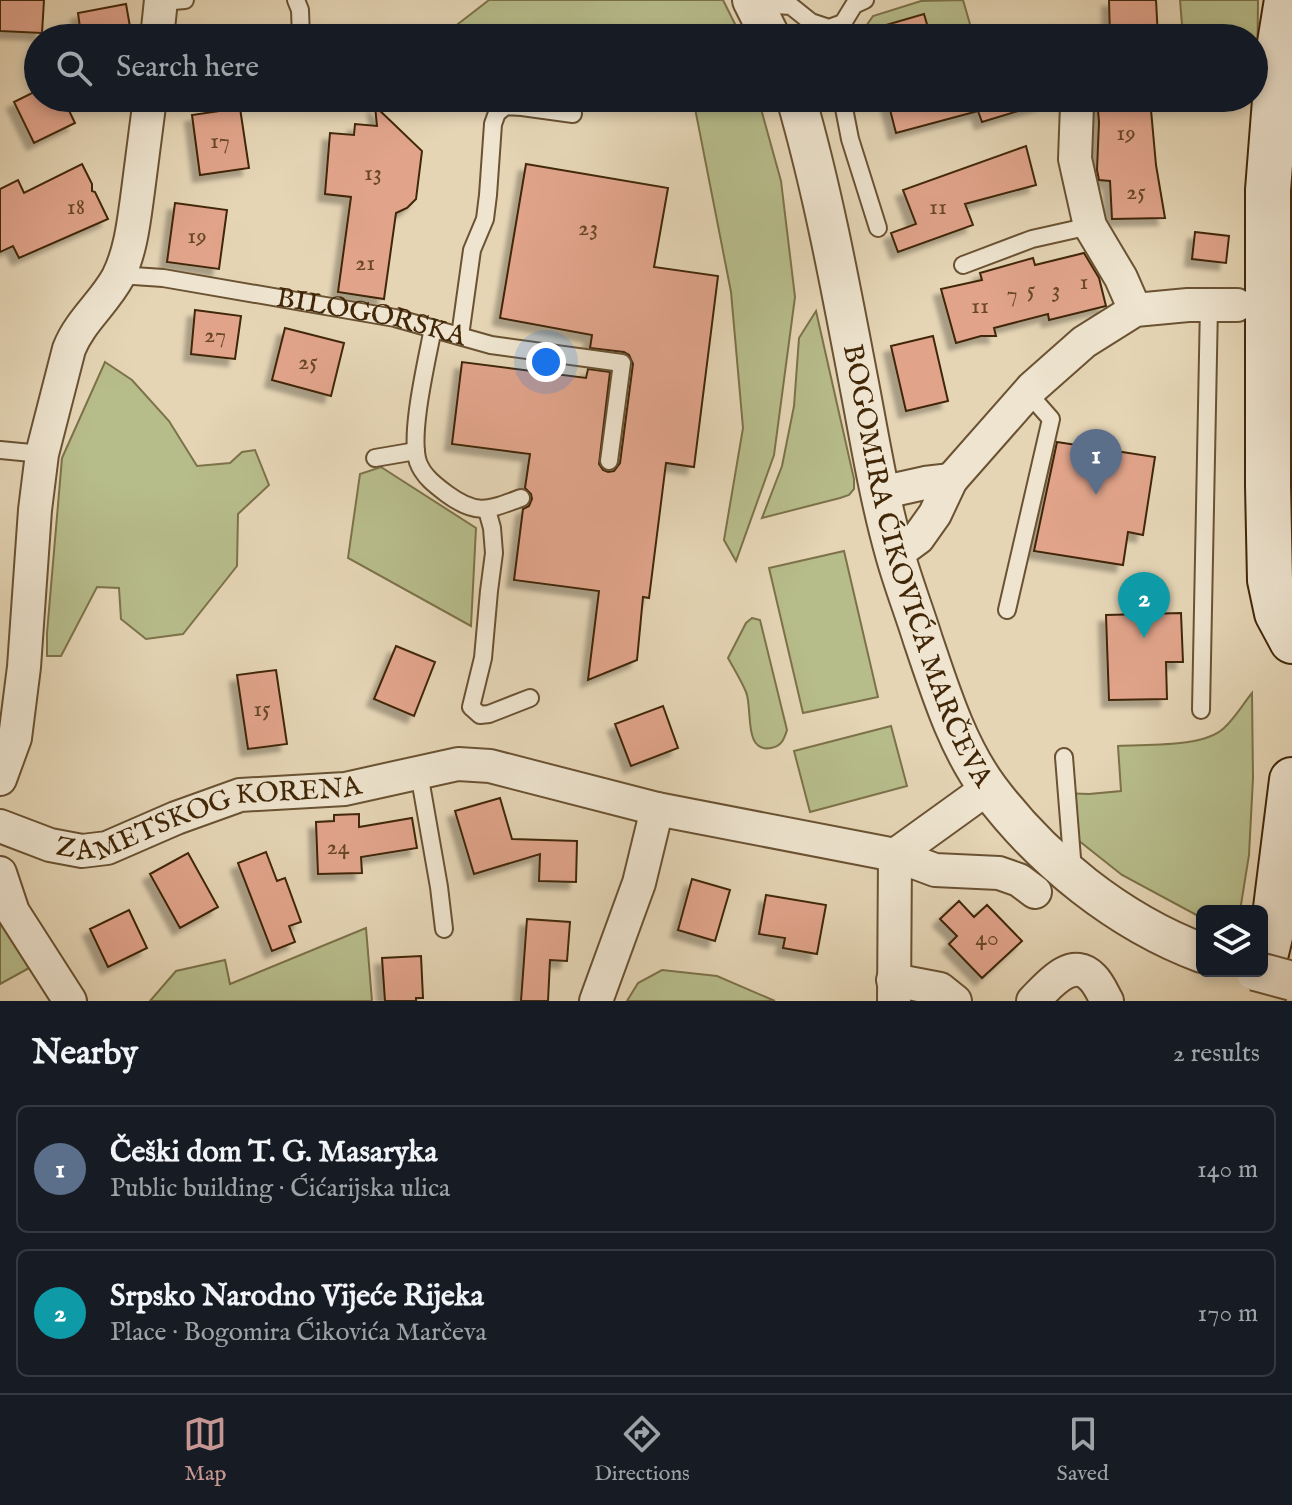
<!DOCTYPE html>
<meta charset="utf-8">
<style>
:root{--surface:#171b24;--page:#242831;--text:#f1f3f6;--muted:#9ea1a6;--line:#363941;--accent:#c59692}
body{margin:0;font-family:"IM FELL English",serif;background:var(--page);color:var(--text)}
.controls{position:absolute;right:24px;bottom:24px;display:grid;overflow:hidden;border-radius:12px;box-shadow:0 4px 12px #0003}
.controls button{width:72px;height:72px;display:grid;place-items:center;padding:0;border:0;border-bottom:2px solid var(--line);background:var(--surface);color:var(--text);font:40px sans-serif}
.you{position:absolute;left:546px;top:362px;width:28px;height:28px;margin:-20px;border:6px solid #fff;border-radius:50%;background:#1a73e8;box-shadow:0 0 0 12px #1a73e833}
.badge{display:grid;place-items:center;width:52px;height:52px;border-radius:50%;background:var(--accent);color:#fff;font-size:26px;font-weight:700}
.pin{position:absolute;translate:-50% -66px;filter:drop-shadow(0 2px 4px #0008)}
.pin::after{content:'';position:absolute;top:42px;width:28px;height:24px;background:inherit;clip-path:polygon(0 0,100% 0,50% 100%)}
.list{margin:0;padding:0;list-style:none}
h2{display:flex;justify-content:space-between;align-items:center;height:104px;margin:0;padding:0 32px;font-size:34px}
h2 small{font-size:26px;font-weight:400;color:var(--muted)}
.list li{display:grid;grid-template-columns:52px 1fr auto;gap:24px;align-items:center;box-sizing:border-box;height:128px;margin:0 16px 16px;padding:0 16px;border:2px solid var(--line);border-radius:12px}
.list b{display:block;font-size:30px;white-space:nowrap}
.list p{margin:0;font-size:26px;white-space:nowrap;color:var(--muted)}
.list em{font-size:26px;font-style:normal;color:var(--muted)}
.icon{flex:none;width:44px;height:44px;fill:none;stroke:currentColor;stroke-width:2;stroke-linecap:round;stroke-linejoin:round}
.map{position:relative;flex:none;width:1292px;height:1001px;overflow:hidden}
.search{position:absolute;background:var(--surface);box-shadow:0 4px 12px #0003;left:24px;right:24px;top:24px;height:88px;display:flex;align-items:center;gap:20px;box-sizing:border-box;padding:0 28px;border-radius:44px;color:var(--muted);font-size:30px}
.sheet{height:392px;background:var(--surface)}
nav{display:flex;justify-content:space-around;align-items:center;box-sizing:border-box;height:112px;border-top:2px solid var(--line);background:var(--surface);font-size:22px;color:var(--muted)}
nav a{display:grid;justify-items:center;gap:4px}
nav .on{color:var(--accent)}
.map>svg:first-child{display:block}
.green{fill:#b7bc8b;stroke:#7c7249;stroke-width:2}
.building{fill:#e1a48b;stroke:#412707;stroke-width:2;filter:url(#shadow)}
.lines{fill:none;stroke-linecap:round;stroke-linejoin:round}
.service-casing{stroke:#6a5232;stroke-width:20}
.minor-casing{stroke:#6a5232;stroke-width:36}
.tertiary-casing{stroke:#6a5232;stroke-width:42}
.secondary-casing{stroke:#412707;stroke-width:48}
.service{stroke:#eee4cf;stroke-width:16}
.minor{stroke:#eee4cf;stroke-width:32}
.tertiary{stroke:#eee4cf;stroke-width:38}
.secondary{stroke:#eee4cf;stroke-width:44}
.tertiary-bridge-casing{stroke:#6a5232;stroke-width:42;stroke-linecap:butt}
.tertiary-bridge{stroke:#eee4cf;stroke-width:38}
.labels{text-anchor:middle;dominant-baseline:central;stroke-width:6;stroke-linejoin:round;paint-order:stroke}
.number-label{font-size:24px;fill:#694628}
.street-label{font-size:28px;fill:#412707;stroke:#eee4cf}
</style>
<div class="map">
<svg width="1292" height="1001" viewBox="0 0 1292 1001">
<defs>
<filter id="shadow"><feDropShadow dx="-7" dy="7" stdDeviation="2" flood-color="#0004"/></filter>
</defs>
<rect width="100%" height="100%" fill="#e5d5b5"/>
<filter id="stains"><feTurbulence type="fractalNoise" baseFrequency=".0025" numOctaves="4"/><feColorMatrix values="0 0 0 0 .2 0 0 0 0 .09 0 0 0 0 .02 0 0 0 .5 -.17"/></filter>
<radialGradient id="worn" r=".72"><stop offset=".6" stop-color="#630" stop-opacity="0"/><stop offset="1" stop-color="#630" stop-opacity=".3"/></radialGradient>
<path class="green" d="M489,0H723L742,38H449V31Z
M963,0L974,38H864L862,32L873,16L921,1Z
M1180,0H1258L1257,94L1254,95V38H1183Z
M693,98H758L781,181L795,297L774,455L736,561L724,540L743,428L731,292Z
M816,311L854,479V489L849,495L840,498L762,518L782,466L794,406L799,338Z
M105,362L132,380L169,421L197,466L230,463L242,452L255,450L269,485L238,514L237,566L183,634L146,639L121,619L119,588L97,587L61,656H47V633L62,458Z
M381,467L476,528L471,626L348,558L360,474Z
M844,551L878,697L803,713L769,568Z
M752,618L760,620L787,730C784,739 782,746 771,748C743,753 753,709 746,692C741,680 734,669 728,658L746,623Z
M1252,693L1253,778L1249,855L1240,911H1202V918L1122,875L1064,829L1061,793L1089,794L1121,791L1118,746C1146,744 1203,748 1224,728C1235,718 1243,704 1252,693Z
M891,726L907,786L810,812L794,751Z
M0,907L31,967L0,984Z
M366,928L372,1001H150L176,971L225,960L230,984Z
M662,970L717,976L775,1001H627L638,983Z"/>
<path class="building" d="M0,0H44L42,33L0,31Z
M1109,0H1156L1158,38H1110Z
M126,4L132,38L81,35L78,13Z
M924,14L931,38H863L862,32Z
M38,90V98H63L75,123L34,143L14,102Z
M887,98H1044V103L982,122L978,111L896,133Z
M1097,98L1150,99L1156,165L1165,218L1112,219L1110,181L1099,180L1097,170L1099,122Z
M375,106L422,151L416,199L407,208L396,213L384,299L338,292L351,197L325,194L330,133L354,135L355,124L377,126Z
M240,108L249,168L200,175L192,115Z
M1026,146L1036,185L965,204L973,225L898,252L891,233L916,224L903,190Z
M82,164L92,184V191L95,192L108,219L19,258L13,246L0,252V189L18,180L24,193Z
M526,164L668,188L654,267L718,276L694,467L666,463L649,598L643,597L637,660L588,680L599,591L514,580L523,509L529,506L532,499L531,494L525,488L530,454L452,444L462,362L586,378L588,369L610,372L599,464L603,470L608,472L614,471L620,463L633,364L629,355L624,352L590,348L592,335L500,318Z
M175,203L227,210L219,269L167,262Z
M1195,232L1229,236L1226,263L1192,259Z
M1084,253L1099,278L1106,306L1049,320L1048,314L994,328L996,336H981L956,343L941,289L982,280L980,273L1033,258L1035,265Z
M195,310L241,316L235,359L191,354Z
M285,328L344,343L331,396L272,380Z
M933,336L948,401L906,411L891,346Z
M1057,442L1155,457L1143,535L1128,532L1123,565L1034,551Z
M1181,613L1183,662H1166L1167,699L1109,700L1106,615Z
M396,646L435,662L414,716L374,699Z
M276,670L287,744L248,749L237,675Z
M663,706L678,748L631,766L615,724Z
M500,798L512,839L577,841L576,882L539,881L540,854L474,874L455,811Z
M359,814V827L412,818L417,848L361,857L362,873L318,874L316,822L334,821V815Z
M266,852L277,881L285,878L301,922L289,926L295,942L272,951L238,863Z
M188,853L218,907L180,928L150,874Z
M692,879L730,890L715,941L678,930Z
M766,895L826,905L817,954L783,948L785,938L759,934Z
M959,901L974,917L987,905L1022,941L982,978L949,944L957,936L940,919Z
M129,910L147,948L108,967L90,929Z
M527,919L570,922L567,961L550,960L548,1001H521Z
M421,956L423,998H416V1001H385L382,958Z"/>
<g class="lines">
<defs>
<g id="service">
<path d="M296,0L300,10L301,38"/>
<path d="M161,2L185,0"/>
<path d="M756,4L791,6L811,22L829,28L843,23L854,5L865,0"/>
<path d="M842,98L850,139L878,228"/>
<path d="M963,265L1032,239L1090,226"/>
<path id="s1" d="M119,275L163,278L395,318L491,345L622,363L609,461"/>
<path d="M433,328C427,360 409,434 418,462C423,476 435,485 447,494C477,516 488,510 521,498"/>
<path d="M460,336L472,250L485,219L488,195L493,124L497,113L506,106L522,107L573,114"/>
<path d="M0,450L42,454"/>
<path d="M375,458L416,451"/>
<path d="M487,510L492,528L494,553L489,591L483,658L471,707L480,715L489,714L530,698"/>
<path d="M1007,610L1051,419L1028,393"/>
<path d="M1201,710L1209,305"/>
<path d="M1064,757L1073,871"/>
<path d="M419,773L439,887L444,929"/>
</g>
<g id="minor">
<path d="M157,38L161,0"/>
<path d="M1077,105L1075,159L1090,226L1121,278L1135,310"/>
<path d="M951,480L1032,388L1084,342L1135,310L1188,305H1237"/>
<path d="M880,493L925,483L951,480L935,514L918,538L895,555"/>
<path d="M0,779L15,738L24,667L35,510L42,454L69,349C80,321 104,303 118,277C131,251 134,220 138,191C142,160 146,129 150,98"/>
<path id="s2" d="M0,826L50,845L82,851L107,848L176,818L240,795L345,789L458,764L490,766L657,809L895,855L988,788"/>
<path d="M0,873L13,912L70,1001"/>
<path d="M893,980L940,989L955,1001"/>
<path d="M596,1001L639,883L657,809"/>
<path d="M894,1001L895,855L935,870L999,873L1019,880L1035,892"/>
<path d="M1033,1001C1048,986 1072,955 1093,978C1099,984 1103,994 1107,1001"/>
</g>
<g id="tertiary">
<path d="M752,0L771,38"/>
<path id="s3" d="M796,98C824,195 842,295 861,394C871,447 880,501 895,554C903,583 914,611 923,640C940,690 957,746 989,789C1042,860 1119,922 1202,953"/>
</g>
<path id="secondary" d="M1287,0L1279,49L1268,190V486L1270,580L1277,613L1292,641
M1262,969L1275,916L1292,780"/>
</defs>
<use href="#service" class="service-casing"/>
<use href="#minor" class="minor-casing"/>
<use href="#tertiary" class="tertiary-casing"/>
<use href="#secondary" class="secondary-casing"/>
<use href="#service" class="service"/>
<use href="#minor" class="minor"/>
<use href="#tertiary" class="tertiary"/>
<use href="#secondary" class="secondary"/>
<defs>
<path id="tertiary-bridge" d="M1255,971L1292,981"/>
</defs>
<use href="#tertiary-bridge" class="tertiary-bridge-casing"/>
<use href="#tertiary-bridge" class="tertiary-bridge"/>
</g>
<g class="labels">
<g class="number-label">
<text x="1126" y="133">19</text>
<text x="220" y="141">17</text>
<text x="373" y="173">13</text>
<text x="1136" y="192">25</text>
<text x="76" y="207">18</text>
<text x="938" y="207">11</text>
<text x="588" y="228">23</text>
<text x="197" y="236">19</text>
<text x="365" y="263">21</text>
<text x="1084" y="282">1</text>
<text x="1031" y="290">5</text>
<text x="1056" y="290">3</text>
<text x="1012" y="294">7</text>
<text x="980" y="306">11</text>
<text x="215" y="335">27</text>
<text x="308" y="362">25</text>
<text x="262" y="709">15</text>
<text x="338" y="847">24</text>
<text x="987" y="938">40</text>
</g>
<g class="street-label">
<text stroke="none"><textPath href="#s1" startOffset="256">BILOGORSKA</textPath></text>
<text stroke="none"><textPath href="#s3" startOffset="484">BOGOMIRA ĆIKOVIĆA MARČEVA</textPath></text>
<text stroke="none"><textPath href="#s2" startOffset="218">ZAMETSKOG KORENA</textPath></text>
</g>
</g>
<rect width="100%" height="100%" filter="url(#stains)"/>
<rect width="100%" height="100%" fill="url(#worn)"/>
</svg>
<div class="controls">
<button><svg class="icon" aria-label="layers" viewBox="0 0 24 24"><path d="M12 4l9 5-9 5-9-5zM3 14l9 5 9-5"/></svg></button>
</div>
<div class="you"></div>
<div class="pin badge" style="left:1096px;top:495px;background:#5c6f8a">1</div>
<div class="pin badge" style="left:1144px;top:638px;background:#0f9aa8">2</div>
<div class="search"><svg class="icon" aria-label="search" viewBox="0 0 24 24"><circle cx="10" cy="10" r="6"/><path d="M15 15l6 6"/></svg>Search here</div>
</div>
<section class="sheet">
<h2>Nearby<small>2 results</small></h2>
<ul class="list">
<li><span class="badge" style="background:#5c6f8a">1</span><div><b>Češki dom T. G. Masaryka</b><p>Public building · Ćićarijska ulica</p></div><em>140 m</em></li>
<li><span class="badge" style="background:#0f9aa8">2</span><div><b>Srpsko Narodno Vijeće Rijeka</b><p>Place · Bogomira Ćikovića Marčeva</p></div><em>170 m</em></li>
</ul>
</section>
<nav>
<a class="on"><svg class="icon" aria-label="map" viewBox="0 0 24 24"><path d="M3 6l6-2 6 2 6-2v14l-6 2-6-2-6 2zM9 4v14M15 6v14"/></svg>Map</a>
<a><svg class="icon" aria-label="directions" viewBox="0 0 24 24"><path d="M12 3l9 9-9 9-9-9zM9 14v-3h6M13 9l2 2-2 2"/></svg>Directions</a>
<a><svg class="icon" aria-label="saved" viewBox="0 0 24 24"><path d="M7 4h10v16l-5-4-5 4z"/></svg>Saved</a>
</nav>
